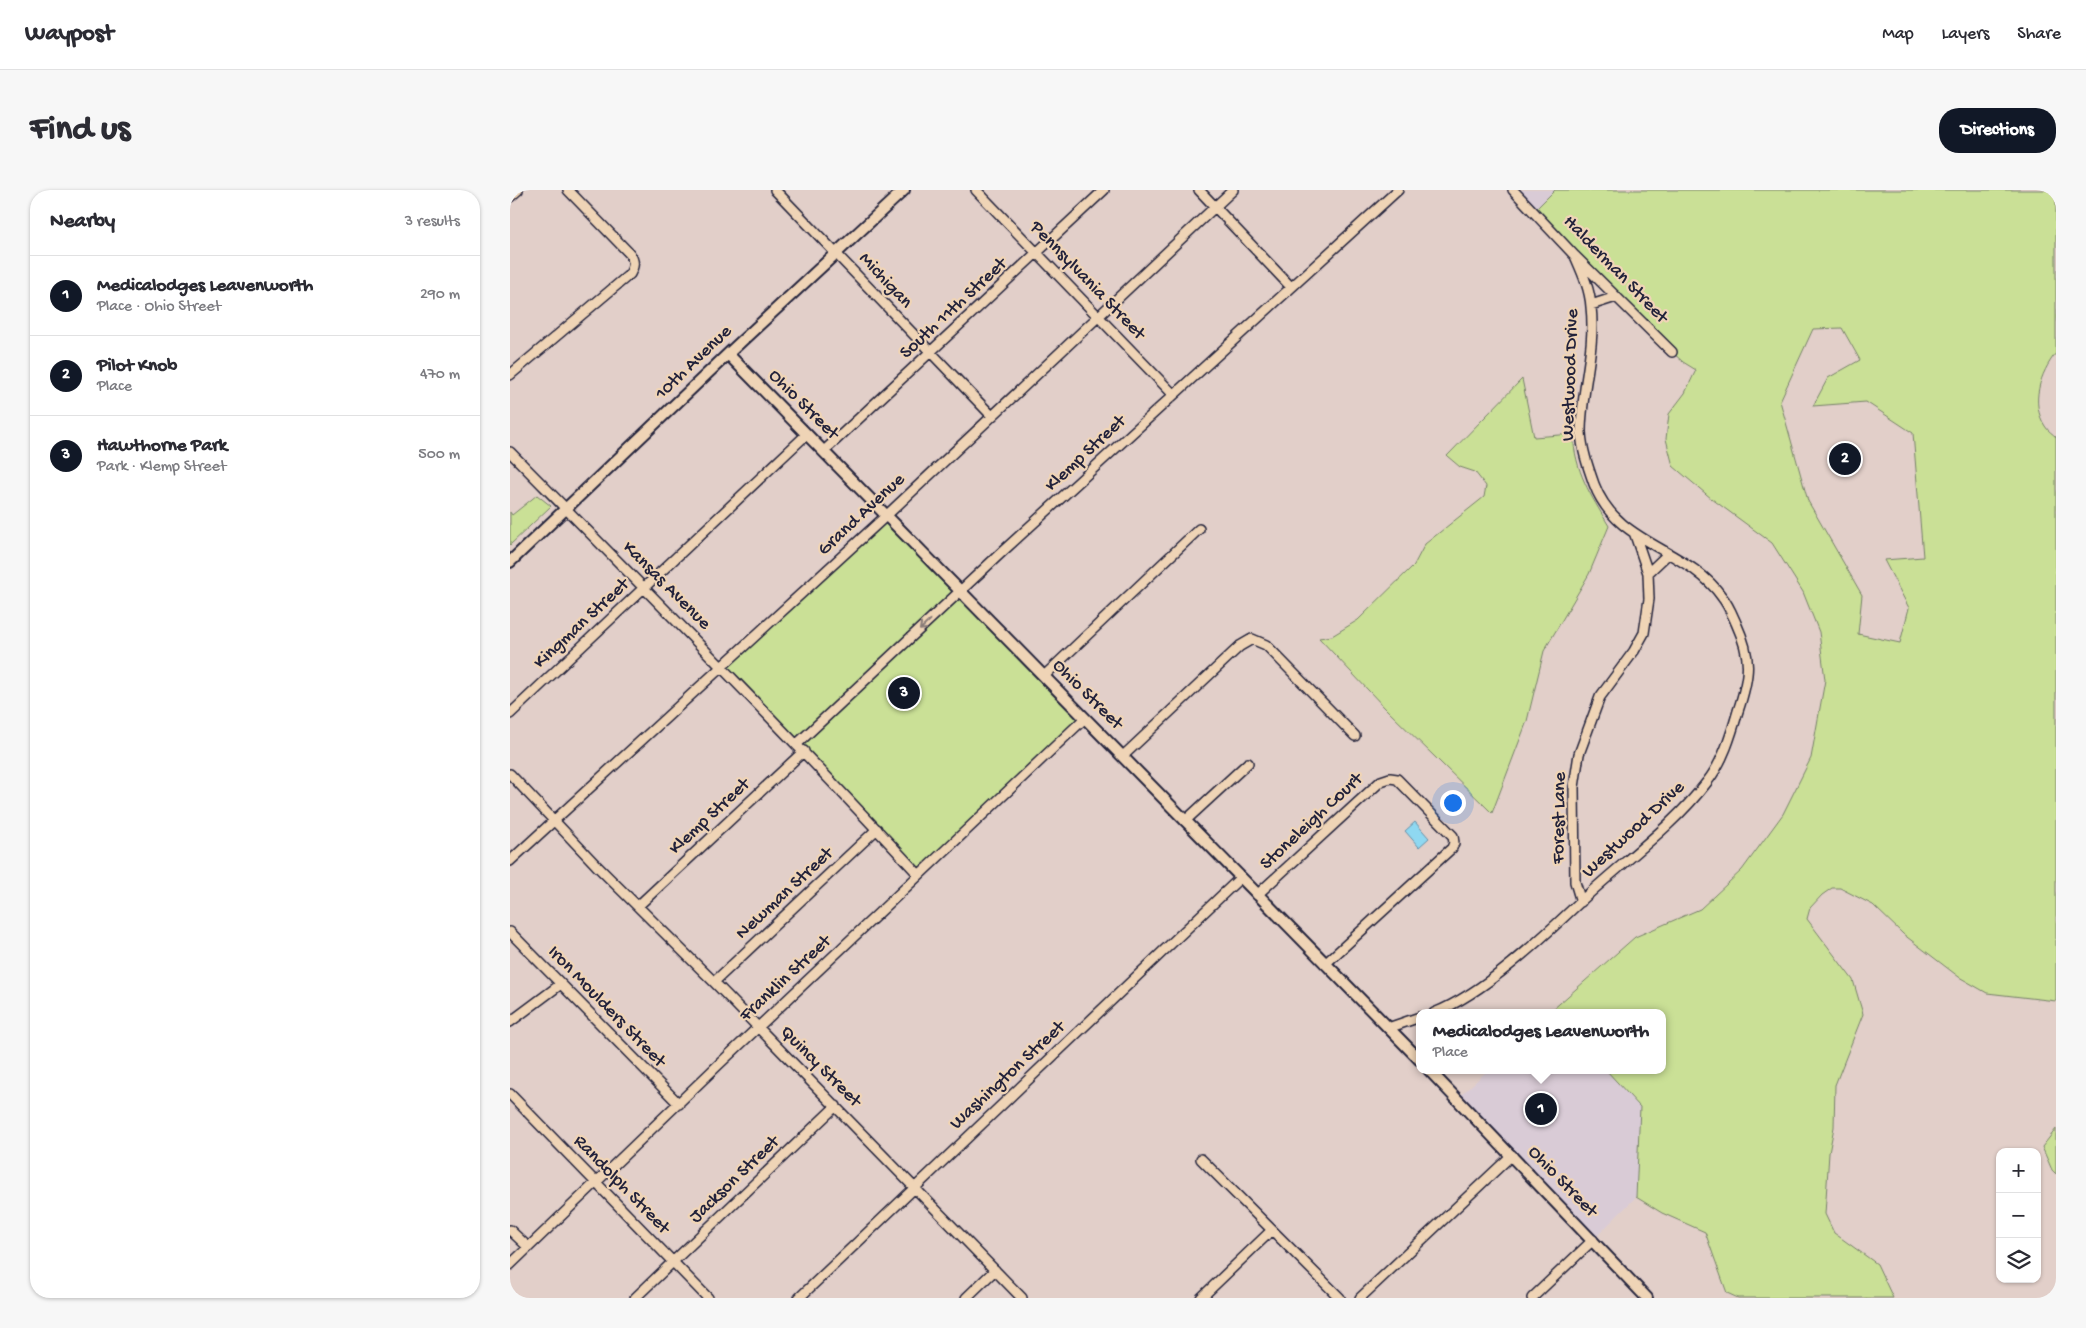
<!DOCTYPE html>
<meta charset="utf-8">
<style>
:root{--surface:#fff;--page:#f7f7f7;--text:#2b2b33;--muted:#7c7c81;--line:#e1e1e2;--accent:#111827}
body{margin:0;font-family:"Gochi Hand",sans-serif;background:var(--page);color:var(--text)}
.controls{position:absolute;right:15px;bottom:15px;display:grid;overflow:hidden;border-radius:10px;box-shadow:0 1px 4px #0004}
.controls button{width:45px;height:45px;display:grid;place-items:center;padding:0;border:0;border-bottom:1px solid var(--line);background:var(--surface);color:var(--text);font:25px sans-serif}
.you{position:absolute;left:942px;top:612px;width:18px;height:18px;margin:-12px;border:4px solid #fff;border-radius:50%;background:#1a73e8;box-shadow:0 0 0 8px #1a73e833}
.badge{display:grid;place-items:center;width:32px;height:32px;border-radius:50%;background:var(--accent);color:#fff;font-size:16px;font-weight:700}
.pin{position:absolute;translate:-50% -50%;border:2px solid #fff;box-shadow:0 1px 5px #0006}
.popup{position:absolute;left:906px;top:819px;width:250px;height:65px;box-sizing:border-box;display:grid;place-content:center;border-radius:10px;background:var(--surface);filter:drop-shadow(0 1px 4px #0005);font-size:16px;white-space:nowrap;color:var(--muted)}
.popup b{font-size:19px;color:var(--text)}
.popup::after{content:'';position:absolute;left:50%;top:100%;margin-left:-10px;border:10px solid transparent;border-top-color:var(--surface)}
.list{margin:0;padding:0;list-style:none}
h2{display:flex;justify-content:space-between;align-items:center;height:65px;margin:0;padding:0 20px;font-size:21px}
h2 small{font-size:16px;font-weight:400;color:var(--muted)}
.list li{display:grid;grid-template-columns:32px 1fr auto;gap:15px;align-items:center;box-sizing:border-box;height:80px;padding:0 20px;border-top:1px solid var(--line)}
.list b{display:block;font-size:19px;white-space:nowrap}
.list p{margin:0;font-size:16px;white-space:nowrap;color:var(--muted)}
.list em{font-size:16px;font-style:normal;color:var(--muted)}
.icon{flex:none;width:28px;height:28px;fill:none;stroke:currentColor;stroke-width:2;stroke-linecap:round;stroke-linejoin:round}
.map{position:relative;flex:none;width:1546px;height:1108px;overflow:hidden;border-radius:20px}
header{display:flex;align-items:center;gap:30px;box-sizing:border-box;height:70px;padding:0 25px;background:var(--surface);border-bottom:1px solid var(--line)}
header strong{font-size:24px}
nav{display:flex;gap:28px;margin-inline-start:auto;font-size:18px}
.intro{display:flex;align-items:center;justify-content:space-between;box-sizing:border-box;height:120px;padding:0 30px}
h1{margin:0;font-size:35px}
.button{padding:12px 22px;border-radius:20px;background:var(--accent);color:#fff;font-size:18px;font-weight:700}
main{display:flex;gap:30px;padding:0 30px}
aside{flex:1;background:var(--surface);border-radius:20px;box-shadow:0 1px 4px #0004}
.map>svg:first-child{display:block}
.built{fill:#d9cbd6}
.green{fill:#cae096;stroke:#768168;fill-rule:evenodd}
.water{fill:#8fd8f1;stroke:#638fa8}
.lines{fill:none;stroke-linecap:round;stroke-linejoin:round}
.minor-casing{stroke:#22223b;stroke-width:12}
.tertiary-casing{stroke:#22223b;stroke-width:14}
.minor{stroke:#efd4b6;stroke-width:9}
.tertiary{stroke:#efd4b6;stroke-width:10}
.oneway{stroke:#887b78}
.labels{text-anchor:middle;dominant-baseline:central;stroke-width:4.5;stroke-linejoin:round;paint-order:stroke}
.street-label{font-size:19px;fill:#22223b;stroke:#efd4b6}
</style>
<header>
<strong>Waypost</strong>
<nav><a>Map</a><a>Layers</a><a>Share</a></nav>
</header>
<div class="intro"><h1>Find us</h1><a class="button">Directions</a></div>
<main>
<aside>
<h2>Nearby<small>3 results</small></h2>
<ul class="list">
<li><span class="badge">1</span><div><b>Medicalodges Leavenworth</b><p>Place · Ohio Street</p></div><em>290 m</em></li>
<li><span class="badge">2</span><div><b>Pilot Knob</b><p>Place</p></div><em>470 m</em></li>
<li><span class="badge">3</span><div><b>Hawthorne Park</b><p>Park · Klemp Street</p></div><em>500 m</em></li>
</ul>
</aside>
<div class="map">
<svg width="1546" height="1108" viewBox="0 0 1546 1108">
<rect width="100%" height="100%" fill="#e2cfc9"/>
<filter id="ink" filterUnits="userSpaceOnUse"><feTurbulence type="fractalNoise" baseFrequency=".02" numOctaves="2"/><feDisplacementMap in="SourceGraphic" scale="10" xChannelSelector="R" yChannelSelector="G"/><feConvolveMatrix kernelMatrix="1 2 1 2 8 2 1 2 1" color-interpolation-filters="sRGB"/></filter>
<g filter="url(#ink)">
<path class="built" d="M1003,0H1045L1024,21Z
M978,880H1096L1130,917L1126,1007L1083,1050L947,909Z"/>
<path class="green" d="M1045,0H1546V163C1530,183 1520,213 1535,236C1537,240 1543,244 1546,247V811L1477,803L1449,787L1393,744L1363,715L1330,698H1322L1312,705L1300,718L1297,729L1343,790L1353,824L1325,895L1324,937L1319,963L1315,1024L1324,1043L1367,1074L1383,1108H1228L1217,1103L1195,1042L1152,1023L1126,1007L1130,917L1096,880H1152V823H1043L1041,821L1125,747L1190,719L1232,680L1273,624L1301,568L1315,490L1309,442L1293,402L1262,353L1202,309L1163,276L1156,249L1159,224L1175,203L1186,180L1173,172L1162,162L1024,21ZM1332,138L1350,170L1318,188L1303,216L1356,212L1403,243L1413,367L1374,370L1399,418L1390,453L1348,444L1352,405L1298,311L1270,211L1303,139Z
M1012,189L1024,247L1063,244C1065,282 1080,304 1099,336L1079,384L1034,461L1017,531L982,623L875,518L809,448L822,446L848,430L904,375L915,354L974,307L976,296L965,282L950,277L937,266Z
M27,305L41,316L0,355V322L2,325Z
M377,325L575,528L409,685L212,476Z
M1546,939V984L1542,980L1532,957Z"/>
<path class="water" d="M905,632L919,648L909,657L895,641Z"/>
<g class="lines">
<defs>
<path id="minor" d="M265,0L482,226
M466,0L663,204
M689,0L781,97
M1003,0L1065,66L1162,162
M0,7L8,0
M1081,115L1106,107
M0,185L120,84C124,76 125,72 120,64L58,0
M314,261L594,0
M0,262C138,402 276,541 409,685
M1138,383L1158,364
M534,486L689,339
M0,524L297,244
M287,554L493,361L888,0
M613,566L730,456L742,449L756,455L845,546
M0,584L86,675L204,792L512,1108
M675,631L738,573
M0,671L377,325L723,0
M747,705L871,591L880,588L887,589L943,646L944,653L942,658L815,774
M1071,712L1065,692L1064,597L1069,564L1090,507L1124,461L1134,443L1139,409L1138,383L1125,345
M128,716L294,561
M0,742L169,914
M204,792L367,639
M924,823C974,803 1031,749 1070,712C1112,672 1162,638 1197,592C1213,572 1221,545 1228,521C1240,485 1242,468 1226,433C1222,424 1218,414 1212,407C1177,357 1107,356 1084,294C1078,277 1072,260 1071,242C1071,200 1086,159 1081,117C1080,99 1072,82 1065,66
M0,832L51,794
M878,838L910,827
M0,904L198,1108
M691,969L830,1108
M0,1040L18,1057
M0,1075L205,878L575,528
M125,1108L326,916
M289,1108L730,688
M456,1108L485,1080
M691,1108L762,1040
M850,1108L1002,965
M1022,1108L1083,1050"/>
<path id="tertiary" d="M218,164L910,870
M0,372L221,161L394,0
M919,880L1137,1108"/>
</defs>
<use href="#minor" class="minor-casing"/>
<use href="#tertiary" class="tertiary-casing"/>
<use href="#minor" class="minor"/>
<use href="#tertiary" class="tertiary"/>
</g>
<defs><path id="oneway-shaft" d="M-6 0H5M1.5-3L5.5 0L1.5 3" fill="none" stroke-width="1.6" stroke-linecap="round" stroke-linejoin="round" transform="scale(1.25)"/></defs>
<use class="oneway" href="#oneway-shaft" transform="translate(415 435) rotate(137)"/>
</g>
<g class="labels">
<g class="street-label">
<text transform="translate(1105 80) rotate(46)">Halderman Street</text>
<text transform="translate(375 91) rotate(47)">Michigan</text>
<text transform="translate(577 91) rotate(46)">Pennsylvania Street</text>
<text transform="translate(444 119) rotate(-43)">South 11th Street</text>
<text transform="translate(184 173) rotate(-44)">10th Avenue</text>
<text transform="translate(1061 185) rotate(-88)">Westwood Drive</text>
<text transform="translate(293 215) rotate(45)">Ohio Street</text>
<text transform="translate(576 264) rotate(-43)">Klemp Street</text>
<text transform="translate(352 325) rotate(-43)">Grand Avenue</text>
<text transform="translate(156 396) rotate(45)">Kansas Avenue</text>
<text transform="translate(72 434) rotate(-43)">Kingman Street</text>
<text transform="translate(577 505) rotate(45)">Ohio Street</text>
<text transform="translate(200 627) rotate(-43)">Klemp Street</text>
<text transform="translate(1050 628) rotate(-89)">Forest Lane</text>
<text transform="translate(802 632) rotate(-43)">Stoneleigh Court</text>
<text transform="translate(1124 640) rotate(-43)">Westwood Drive</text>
<text transform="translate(275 704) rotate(-43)">Newman Street</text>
<text transform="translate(276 789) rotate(-43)">Franklin Street</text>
<text transform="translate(96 817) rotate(46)">Iron Moulders Street</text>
<text transform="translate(310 877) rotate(45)">Quincy Street</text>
<text transform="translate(498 886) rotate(-43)">Washington Street</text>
<text transform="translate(225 990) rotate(-44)">Jackson Street</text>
<text transform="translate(1052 992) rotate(46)">Ohio Street</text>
<text transform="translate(111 995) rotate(46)">Randolph Street</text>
</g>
</g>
</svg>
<div class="controls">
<button>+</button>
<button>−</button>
<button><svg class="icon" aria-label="layers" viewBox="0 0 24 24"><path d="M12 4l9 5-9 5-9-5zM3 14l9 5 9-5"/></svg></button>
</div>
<div class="you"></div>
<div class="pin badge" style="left:1031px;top:919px">1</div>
<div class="popup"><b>Medicalodges Leavenworth</b>Place</div>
<div class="pin badge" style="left:1335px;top:269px">2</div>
<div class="pin badge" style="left:394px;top:503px">3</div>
</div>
</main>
